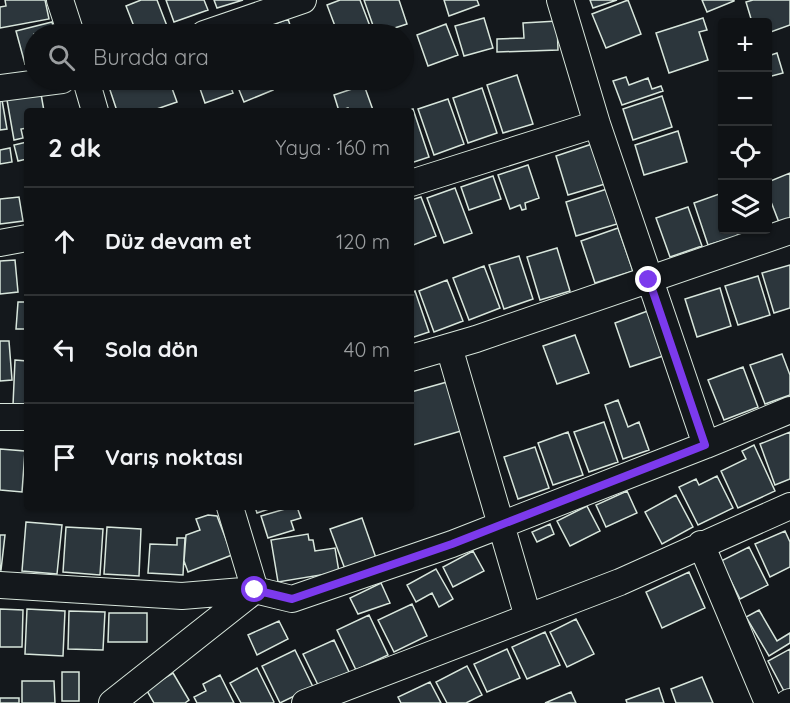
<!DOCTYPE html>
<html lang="tr">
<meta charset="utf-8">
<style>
:root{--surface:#0f1215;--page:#181b1e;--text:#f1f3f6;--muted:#9b9ea0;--line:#2f3234}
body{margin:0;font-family:Quicksand,sans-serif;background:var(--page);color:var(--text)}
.controls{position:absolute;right:18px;top:18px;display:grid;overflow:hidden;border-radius:6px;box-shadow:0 2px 4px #0004}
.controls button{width:54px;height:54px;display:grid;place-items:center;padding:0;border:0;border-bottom:2px solid var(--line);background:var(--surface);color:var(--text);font:30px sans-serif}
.stop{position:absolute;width:18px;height:18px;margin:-14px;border:4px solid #7c3aed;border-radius:50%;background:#fff}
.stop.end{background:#7c3aed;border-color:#fff;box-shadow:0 2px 6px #0008}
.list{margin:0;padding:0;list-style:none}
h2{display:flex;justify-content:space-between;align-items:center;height:78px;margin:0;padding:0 24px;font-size:26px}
h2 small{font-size:20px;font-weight:400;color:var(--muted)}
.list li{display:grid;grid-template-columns:39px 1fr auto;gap:18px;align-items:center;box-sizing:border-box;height:108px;padding:0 24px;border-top:2px solid var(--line)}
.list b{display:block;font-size:22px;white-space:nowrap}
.list em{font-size:20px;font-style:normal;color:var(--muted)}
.icon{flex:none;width:33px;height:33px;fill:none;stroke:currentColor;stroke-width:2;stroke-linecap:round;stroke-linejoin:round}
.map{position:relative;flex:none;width:790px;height:703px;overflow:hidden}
.search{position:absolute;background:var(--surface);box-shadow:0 2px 4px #0004;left:24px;top:24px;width:390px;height:66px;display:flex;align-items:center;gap:15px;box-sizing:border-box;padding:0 21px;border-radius:33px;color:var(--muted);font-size:22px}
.panel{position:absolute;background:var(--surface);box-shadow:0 2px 4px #0004;left:24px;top:108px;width:390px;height:402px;border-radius:6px}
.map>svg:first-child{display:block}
.building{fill:#2c363c;stroke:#d8e6dc;stroke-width:1.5}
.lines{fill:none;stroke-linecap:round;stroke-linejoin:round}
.street-casing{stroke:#d8e6dc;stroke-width:28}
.street{stroke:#14181c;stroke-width:26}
.route{stroke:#7c3aed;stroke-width:8}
</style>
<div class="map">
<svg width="790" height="703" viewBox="0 0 790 703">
<rect width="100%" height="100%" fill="#14181c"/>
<path class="building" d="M5,0H45L49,19L0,28V7L6,6Z
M141,0H157L167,26L137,34L126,6Z
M166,0H204L208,10L174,22Z
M214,0H243L217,8Z
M340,0H360L373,34H338L327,5Z
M364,0H399L407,24L376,34Z
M444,0H477L479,5L449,16Z
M590,0H617L593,8Z
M628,0L641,34L606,48L592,14Z
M702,0H734V1L707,12Z
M753,0H790V25L768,33V22H752L746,2Z
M484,18L493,48L464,56L455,26Z
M703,18L707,30L699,32L708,60L669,73L656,33Z
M288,19L293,34H260L258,30Z
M557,21L558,50L497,52V39L524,38L523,23Z
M52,22L55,34H34V61L25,64L16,31Z
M446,24L458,55L428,66L417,35Z
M777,53L783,73L768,77V56Z
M517,75L533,124L503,133L487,85Z
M626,77L629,85L648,78L652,89L661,86L663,91L622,105L613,81Z
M111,80H169L177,102L151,111H117L107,81Z
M197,80H228L233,93L205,103Z
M235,80H269L273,90L244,102Z
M364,85L373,110L350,111L348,108L339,111L334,95Z
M482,88L497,133L468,143L453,98Z
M41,94L44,111H27V128L21,129L23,138L14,140L7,100Z
M662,96L672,127L633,140L623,109Z
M448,99L464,144L434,155L418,109Z
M2,100L7,129L0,130V101Z
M413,109L429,157L411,163V111H407Z
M678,131L687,162L644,175L635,145Z
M27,142V159L18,161L14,145Z
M592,144L605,184L568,195L556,156Z
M10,148L12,162L0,164V150Z
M528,165L539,198L525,203L526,209L522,210L520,205L510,209L498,175Z
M790,173V221L780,225L768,194V182Z
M493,176L501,199L469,210L461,187Z
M455,188L472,233L444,243L427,198Z
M607,189L617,224L576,236L566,202Z
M722,193V230H736L738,236L708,245L694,203Z
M19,197L23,221L0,224V199Z
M421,197L436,236L411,246V200Z
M688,207L702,246L670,257L656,218Z
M618,228L633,271L595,283L581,241Z
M557,248L570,291L540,300L527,257Z
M519,256L533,299L504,309L489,265Z
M15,260L18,292L0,294V261Z
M790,265V308L774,313L762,273Z
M484,266L500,308L469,320L453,278Z
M758,276L770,315L738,325L725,286Z
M447,280L463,321L434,332L419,291Z
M720,288L731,326L697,337L685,299Z
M415,291L429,332L411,338V293Z
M18,302H27V329H16Z
M653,309L669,354L630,367L615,323Z
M575,335L589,373L557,384L543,346Z
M0,341H9L12,380L0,381Z
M782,354L790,375V395L765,404L750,365Z
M15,360L27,361V406L13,405Z
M743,367L758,407L724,420L708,380Z
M447,382L461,431L413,445L411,392Z
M618,400L628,427L639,422L649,450L623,459L605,405Z
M604,422L618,462L589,472L574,432Z
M568,432L583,475L553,485L538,443Z
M790,432V479L775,485L760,444Z
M754,445L775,491L738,508L721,471L746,459L742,451Z
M535,447L549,488L518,499L504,457Z
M0,449L25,451L22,492L0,490Z
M717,476L733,508L698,525L679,487L696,479L699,485Z
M627,491L637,513L606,527L596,505Z
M676,495L693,527L662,544L645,512Z
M587,506L600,531L570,546L557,521Z
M255,507H275L257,513Z
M292,507H297L301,518L291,521L294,530L268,538L261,516Z
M208,515L217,516L232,555L188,572L184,561L186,535L200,530L196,519Z
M362,518L376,558L345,569L330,529Z
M26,522L62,525L57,574L22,571Z
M550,524L554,534L537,542L532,532Z
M66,527L103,529L100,575L63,572Z
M107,527L141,529L139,576L104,574Z
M785,531L790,542V567L770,577L755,544Z
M308,534L309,540H313L315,551L335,548L339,572L278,582L271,540Z
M0,535H5L1,570H0Z
M177,538H185L183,575L148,573L150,544L177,545Z
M749,547L768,585L740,599L721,561Z
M473,551L484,571L453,587L443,567Z
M436,569L453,599L439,607L432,593L416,602L407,585Z
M689,572L705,608L662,628L646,592Z
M381,583L390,603L358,614L350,598Z
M412,604L427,636L394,652L378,620Z
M0,609L23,610L22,647H0Z
M27,609L65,611L63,656L25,654Z
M759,610L777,641L790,633V643L769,656L746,617Z
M69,611L105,612L103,650L68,649Z
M109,613H147V642H108Z
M369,615L388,655L356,670L337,630Z
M576,619L594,654L567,667L550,632Z
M279,621L288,639L257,655L248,635Z
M545,632L560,665L527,679L512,647Z
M334,640L349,672L319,687L303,654Z
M507,649L520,678L487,692L474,664Z
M790,649V690L785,693L768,661Z
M295,650L313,687L280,703L262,666Z
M467,666L482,695L466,703H447L436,682Z
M257,668L274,702L273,703H241L230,683Z
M62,672H79V701H62Z
M173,673L189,700L185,703H154L146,689Z
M220,675L234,703H197L194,697L206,691L203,684Z
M702,677L713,703H676L671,689Z
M22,681H54L55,703H22Z
M430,682L441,703H401L398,697Z
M659,688L664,703H627L626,700Z
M571,692L576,703H545Z
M0,698H19V703H0Z"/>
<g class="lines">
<defs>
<path id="street" d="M60,0L71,34
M560,0L597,124L706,445L790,410
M204,34L303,0
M86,80L95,111
M0,88L62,80
M411,183L597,124
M0,243L27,238
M449,347L528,617
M411,358L476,339L790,231
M0,417H27
M701,544L768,703
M0,585L182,596L255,590L292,599L452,544L706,445
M112,703L255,590L230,507
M305,703L620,582L790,506
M788,703L790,702"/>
</defs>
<use href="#street" class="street-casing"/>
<use href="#street" class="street"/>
</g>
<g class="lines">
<path class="route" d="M255,590L292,599L452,544L705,445L649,280"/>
</g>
</svg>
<div class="controls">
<button>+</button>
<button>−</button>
<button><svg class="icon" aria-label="locate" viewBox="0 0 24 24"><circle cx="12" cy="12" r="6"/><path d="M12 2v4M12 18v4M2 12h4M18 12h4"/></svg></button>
<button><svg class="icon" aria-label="layers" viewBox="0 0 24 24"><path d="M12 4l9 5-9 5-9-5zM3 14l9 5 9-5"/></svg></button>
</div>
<div class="stop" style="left:255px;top:590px"></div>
<div class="stop end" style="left:649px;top:280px"></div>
<div class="search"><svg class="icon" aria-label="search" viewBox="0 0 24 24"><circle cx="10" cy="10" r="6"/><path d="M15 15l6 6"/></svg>Burada ara</div>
<section class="panel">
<h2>2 dk<small>Yaya · 160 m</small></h2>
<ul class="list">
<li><svg class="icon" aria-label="ahead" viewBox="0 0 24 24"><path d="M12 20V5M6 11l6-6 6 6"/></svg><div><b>Düz devam et</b></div><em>120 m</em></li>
<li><svg class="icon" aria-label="left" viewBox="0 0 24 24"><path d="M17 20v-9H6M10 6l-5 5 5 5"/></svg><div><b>Sola dön</b></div><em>40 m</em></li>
<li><svg class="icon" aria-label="arrive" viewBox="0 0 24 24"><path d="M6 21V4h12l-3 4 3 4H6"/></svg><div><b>Varış noktası</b></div></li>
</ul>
</section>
</div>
